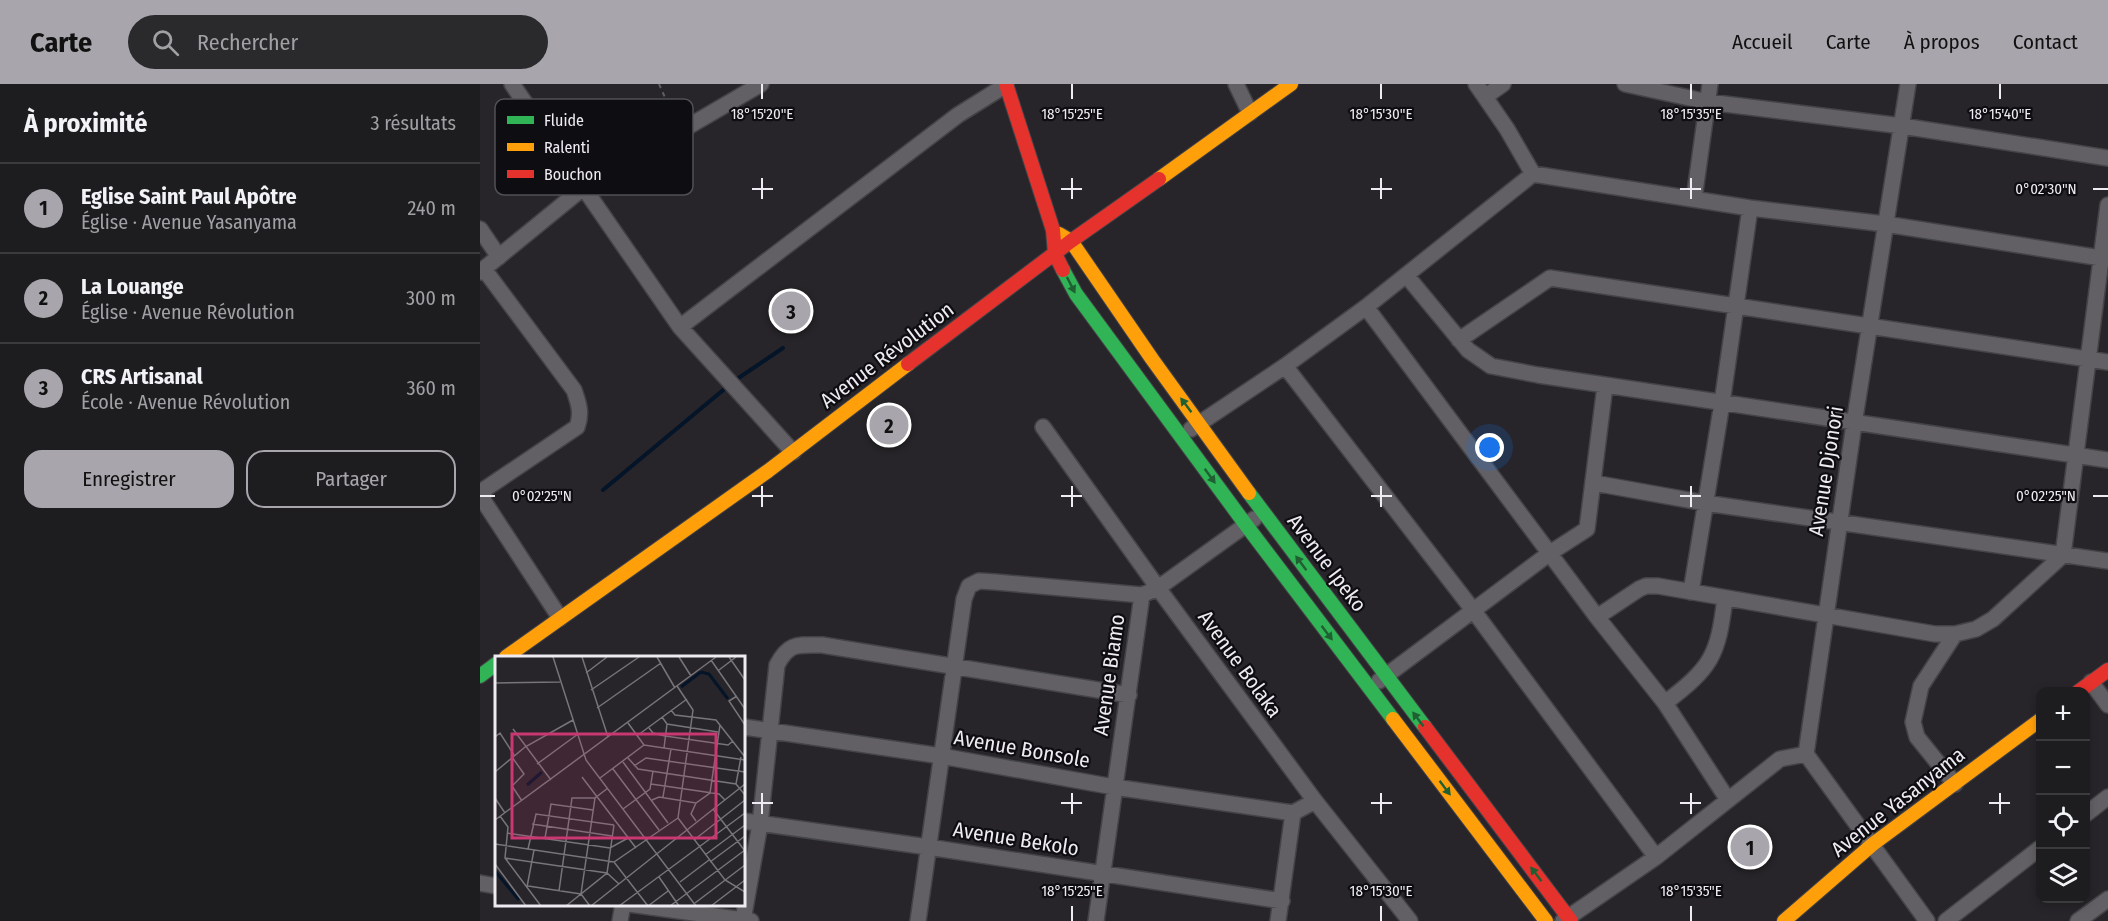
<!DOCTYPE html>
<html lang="fr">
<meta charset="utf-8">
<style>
:root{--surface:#1d1c1f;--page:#2a292c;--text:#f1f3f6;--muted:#a0a1a4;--line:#3b3a3d;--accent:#a8a6ac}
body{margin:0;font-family:"Fira Sans Condensed",sans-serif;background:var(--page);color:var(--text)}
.controls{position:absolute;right:18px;bottom:18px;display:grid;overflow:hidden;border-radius:12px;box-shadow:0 3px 9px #0003}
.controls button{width:54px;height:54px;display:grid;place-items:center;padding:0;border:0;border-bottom:2px solid var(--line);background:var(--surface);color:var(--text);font:30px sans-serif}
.you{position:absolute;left:1010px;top:364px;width:21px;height:21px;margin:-15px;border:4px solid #fff;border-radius:50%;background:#1a73e8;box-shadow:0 0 0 9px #1a73e833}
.badge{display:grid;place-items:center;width:39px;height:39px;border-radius:50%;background:var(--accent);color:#111;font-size:20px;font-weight:700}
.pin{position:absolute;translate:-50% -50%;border:3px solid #fff;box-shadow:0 2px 6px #0006}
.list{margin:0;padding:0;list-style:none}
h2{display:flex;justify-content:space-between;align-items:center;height:78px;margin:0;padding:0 24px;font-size:26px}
h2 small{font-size:20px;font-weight:400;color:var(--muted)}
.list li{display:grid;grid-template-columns:39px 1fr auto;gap:18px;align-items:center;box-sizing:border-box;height:90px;padding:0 24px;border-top:2px solid var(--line)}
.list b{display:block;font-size:22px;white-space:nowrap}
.list p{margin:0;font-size:20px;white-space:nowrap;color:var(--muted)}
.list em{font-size:20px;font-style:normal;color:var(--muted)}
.actions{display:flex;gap:12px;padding:18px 24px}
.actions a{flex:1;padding:14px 0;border:2px solid var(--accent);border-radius:18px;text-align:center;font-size:21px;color:var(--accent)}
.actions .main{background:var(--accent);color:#111}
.icon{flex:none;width:33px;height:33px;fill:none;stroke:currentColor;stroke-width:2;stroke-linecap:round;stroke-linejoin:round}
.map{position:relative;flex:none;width:1628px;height:837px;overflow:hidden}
header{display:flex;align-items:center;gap:36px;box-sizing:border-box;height:84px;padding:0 30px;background:var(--accent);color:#111}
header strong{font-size:28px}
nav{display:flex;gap:33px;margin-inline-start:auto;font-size:21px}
.search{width:420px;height:54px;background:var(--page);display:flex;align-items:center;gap:15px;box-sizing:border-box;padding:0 21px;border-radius:33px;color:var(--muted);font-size:22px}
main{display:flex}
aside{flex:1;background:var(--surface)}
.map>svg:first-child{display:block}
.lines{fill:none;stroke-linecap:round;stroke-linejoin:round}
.stream{stroke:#041429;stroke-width:4}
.street-casing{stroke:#444347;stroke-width:18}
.fast-casing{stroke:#444347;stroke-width:16}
.slow-casing{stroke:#444347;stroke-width:16}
.jam-casing{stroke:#444347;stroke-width:16}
.path{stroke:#5e5d60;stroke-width:2;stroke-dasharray:4.5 4.5;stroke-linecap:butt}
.street{stroke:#626064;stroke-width:15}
.fast{stroke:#30b455;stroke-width:14}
.slow{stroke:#ff9f0a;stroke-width:14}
.jam{stroke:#e5322d;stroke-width:14}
.oneway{fill:#1f6033}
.ticks{fill:none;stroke:#eeecf2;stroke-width:2}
.labels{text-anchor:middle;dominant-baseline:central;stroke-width:4.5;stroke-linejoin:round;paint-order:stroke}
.street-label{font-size:21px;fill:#eeecf2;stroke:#0e0d11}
.inset-river{fill:none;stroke:#041429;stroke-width:3}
.inset-road{fill:none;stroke:#777579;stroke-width:1.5}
.view{fill:#c93872;fill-opacity:0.15;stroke:#c93872;stroke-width:3}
.inset-edge{fill:none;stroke:#eeecf2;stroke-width:3}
.key{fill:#0e0d11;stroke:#515054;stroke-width:1.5}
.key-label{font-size:16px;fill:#eeecf2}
.ticks-label{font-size:15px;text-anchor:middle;fill:#eeecf2;stroke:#0e0d11;stroke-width:4.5;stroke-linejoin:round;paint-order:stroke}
</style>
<header>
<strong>Carte</strong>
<div class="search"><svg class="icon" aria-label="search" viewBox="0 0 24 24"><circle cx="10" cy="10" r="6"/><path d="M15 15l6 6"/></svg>Rechercher</div>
<nav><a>Accueil</a><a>Carte</a><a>À propos</a><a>Contact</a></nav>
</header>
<main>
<aside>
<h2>À proximité<small>3 résultats</small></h2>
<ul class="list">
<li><span class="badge">1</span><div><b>Eglise Saint Paul Apôtre</b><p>Église · Avenue Yasanyama</p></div><em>240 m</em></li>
<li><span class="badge">2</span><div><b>La Louange</b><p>Église · Avenue Révolution</p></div><em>300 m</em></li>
<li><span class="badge">3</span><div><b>CRS Artisanal</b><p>École · Avenue Révolution</p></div><em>360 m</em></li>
</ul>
<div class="actions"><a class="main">Enregistrer</a><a>Partager</a></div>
</aside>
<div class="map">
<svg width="1628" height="837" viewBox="0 0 1628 837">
<rect width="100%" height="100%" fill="#272529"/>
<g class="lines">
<path class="stream" d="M254,297L303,264
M123,406L248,302"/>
<defs>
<path id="street" d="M32,0L200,243L313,368
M756,0L770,29
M996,0L1027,45L1053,90
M1145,0L1228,18L1422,42L1628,74
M1428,0L1374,340L1326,670L1447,837
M1006,12L1023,0
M1214,115L1230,0
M0,145L19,173
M4,185L94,306C99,320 102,330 97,343L5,405L3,416L80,534
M0,188L103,104L281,0
M926,191L988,266L1011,282L1058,291L1628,376
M886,223L1117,533L1185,619L1248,716
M200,243L478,31L526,1
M979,256L1070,194L1628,278
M805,282L993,526L1176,773
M563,343L678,504L835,717L930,837
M711,345L805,282L886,223L1053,90L1270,124L1405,140L1628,175
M1114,399L1225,419L1628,477
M1211,508L1242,319L1270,124
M1117,533L1159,505L1166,502H1178L1455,550H1475L1496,545L1513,535L1583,471L1628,121
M899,597L1070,469L1107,445L1125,302
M1611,598L1628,621
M1185,619C1232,583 1238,572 1245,514
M264,643L461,672L634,703L813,729
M1475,700L1437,653L1433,638L1441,602L1475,550
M1606,730L1628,713
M264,737L448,763L802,817
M0,799L16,802
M149,820L271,837
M263,836L280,740L297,581C309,558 318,561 342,561L649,611
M140,837L143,820
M438,837L484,515L489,502L499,497L515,498L662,511
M616,837L662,511L678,504L774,435
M798,837L813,729L835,717
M1083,837L1176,773L1300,675L1326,670
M1466,837L1560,764
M1598,837L1628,815"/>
<path id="fast" d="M583,186L596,210L766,441L913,635
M769,409L945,643
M0,592L16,580"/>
<path id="slow" d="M679,95L811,0
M579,150L591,157L672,275L769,409
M26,573L288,387L428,280
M913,635L1066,837
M1304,837L1393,760L1560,636"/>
<path id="jam" d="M526,0L573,146L575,170L583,186
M428,280L591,157L679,95
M1598,608L1628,586
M945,643L1091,837"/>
</defs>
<use href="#street" class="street-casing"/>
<use href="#fast" class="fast-casing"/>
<use href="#slow" class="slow-casing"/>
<use href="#jam" class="jam-casing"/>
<path class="path" d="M179,0L195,36"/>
<use href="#street" class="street"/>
<use href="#fast" class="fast"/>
<use href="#slow" class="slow"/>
<use href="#jam" class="jam"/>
</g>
<defs><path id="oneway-solid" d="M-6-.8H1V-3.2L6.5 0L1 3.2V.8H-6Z" transform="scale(1.5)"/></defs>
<g class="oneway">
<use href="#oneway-solid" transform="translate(591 201) rotate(63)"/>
<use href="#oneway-solid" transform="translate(706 321) rotate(-127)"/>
<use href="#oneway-solid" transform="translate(730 392) rotate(54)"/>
<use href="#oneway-solid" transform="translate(821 479) rotate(-127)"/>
<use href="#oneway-solid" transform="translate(847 549) rotate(53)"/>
<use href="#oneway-solid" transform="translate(938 635) rotate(-127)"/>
<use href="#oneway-solid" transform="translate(965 704) rotate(53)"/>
<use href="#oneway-solid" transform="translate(1056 790) rotate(-127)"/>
</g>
<path class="ticks" d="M282,0V15M592,0V15M901,0V15M1211,0V15M1520,0V15M282,94V115M592,94V115M901,94V115M1211,94V115M272,105H293M581,105H602M891,105H912M1200,105H1221M1613,105H1628M282,402V423M592,402V423M901,402V423M1211,402V423M0,412H15M272,412H293M581,412H602M891,412H912M1200,412H1221M1613,412H1628M282,709V730M592,709V730M901,709V730M1211,709V730M1520,709V730M272,719H293M581,719H602M891,719H912M1200,719H1221M1509,719H1530M592,822V837M901,822V837M1211,822V837"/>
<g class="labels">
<g class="street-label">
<text transform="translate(407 271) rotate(-37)">Avenue Révolution</text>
<text transform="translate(1346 387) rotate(-81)">Avenue Djonori</text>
<text transform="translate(847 479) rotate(53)">Avenue Ipeko</text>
<text transform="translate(760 580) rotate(54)">Avenue Bolaka</text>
<text transform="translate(629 591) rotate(-82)">Avenue Biamo</text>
<text transform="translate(542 665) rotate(10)">Avenue Bonsole</text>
<text transform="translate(1418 718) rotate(-38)">Avenue Yasanyama</text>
<text transform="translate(536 755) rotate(9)">Avenue Bekolo</text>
</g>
</g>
<g transform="translate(15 572)">
<rect width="250" height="250" fill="#272529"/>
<path class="inset-river" d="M206,16L214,18L233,43M186,31L206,16M32,129L47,116M0,215L24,244"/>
<path class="inset-road" d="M58,1L91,104L201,250M87,1L113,81M162,1L180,32M184,1L196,20M234,1L250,24M216,4L250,53M224,14L241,1M91,17L112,1M0,27L65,26M182,30L198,54L183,162L230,224L250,236M96,34L144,1M242,40L234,45L250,69M102,52L166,7M176,54L180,59L221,64L250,101M167,61L172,68L223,76M133,67L149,89M154,72L158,77L170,80L233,89L238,85M18,73L56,124M143,79L192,43M0,81L5,77L19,99M169,92L172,68M17,101L29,118L17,130L27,145M133,102L143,113L241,128L250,139M128,106L173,167M42,108L83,78M139,110L151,102L250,116M118,113L164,174M0,116L30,91L78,64M87,121L141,192M105,122L149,89L250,104M156,128L224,138L230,144M241,128L246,101M168,141L176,93M0,142L10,157M157,144L164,141L201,147L215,137L225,69M128,153L155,133L158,115M218,153L250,195M5,160L13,171L10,202L46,250M0,164L221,1M201,165L196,158L201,147M37,168L117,180M12,177L115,192L133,182M50,182L56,148L98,154M199,184L250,144M0,188L119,206L183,162M33,193L41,158L119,169M210,199L250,169M10,202L112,217L124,228M119,206L153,250M215,206L250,180M0,208L31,250M164,221L184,250M185,226L214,204M33,230L86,238M32,231L39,194M64,235L77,142H100M200,247L250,209M71,250L112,217L119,169M95,250L86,238L100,142L113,132M96,250L250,128M124,250L250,157M153,250L173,235M175,250L250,194M216,250L250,224"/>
<path class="view" d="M17,78H221V182H17Z"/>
<rect width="250" height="250" class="inset-edge"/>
</g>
<rect x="15" y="15" width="198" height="96" rx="9" class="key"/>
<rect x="27" y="32" width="27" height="8" fill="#30b455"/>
<rect x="27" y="59" width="27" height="8" fill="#ff9f0a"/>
<rect x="27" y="86" width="27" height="8" fill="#e5322d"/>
<g class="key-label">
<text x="64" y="42">Fluide</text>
<text x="64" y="69">Ralenti</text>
<text x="64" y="96">Bouchon</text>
</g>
<g class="ticks-label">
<text x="282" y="35">18°15'20"E</text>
<text x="592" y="35">18°15'25"E</text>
<text x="901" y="35">18°15'30"E</text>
<text x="1211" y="35">18°15'35"E</text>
<text x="1520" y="35">18°15'40"E</text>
<text x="1566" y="110">0°02'30"N</text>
<text x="62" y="417">0°02'25"N</text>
<text x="1566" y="417">0°02'25"N</text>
<text x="592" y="812">18°15'25"E</text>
<text x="901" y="812">18°15'30"E</text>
<text x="1211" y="812">18°15'35"E</text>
</g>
</svg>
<div class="controls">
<button>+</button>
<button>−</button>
<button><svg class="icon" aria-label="locate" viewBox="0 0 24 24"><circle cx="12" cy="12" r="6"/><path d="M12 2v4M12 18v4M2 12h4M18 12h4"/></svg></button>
<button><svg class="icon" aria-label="layers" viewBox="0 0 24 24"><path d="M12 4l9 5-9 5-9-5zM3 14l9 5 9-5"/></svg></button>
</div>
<div class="you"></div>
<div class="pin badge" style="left:1270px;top:763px">1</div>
<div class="pin badge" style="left:409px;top:341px">2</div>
<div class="pin badge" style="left:311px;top:227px">3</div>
</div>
</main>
